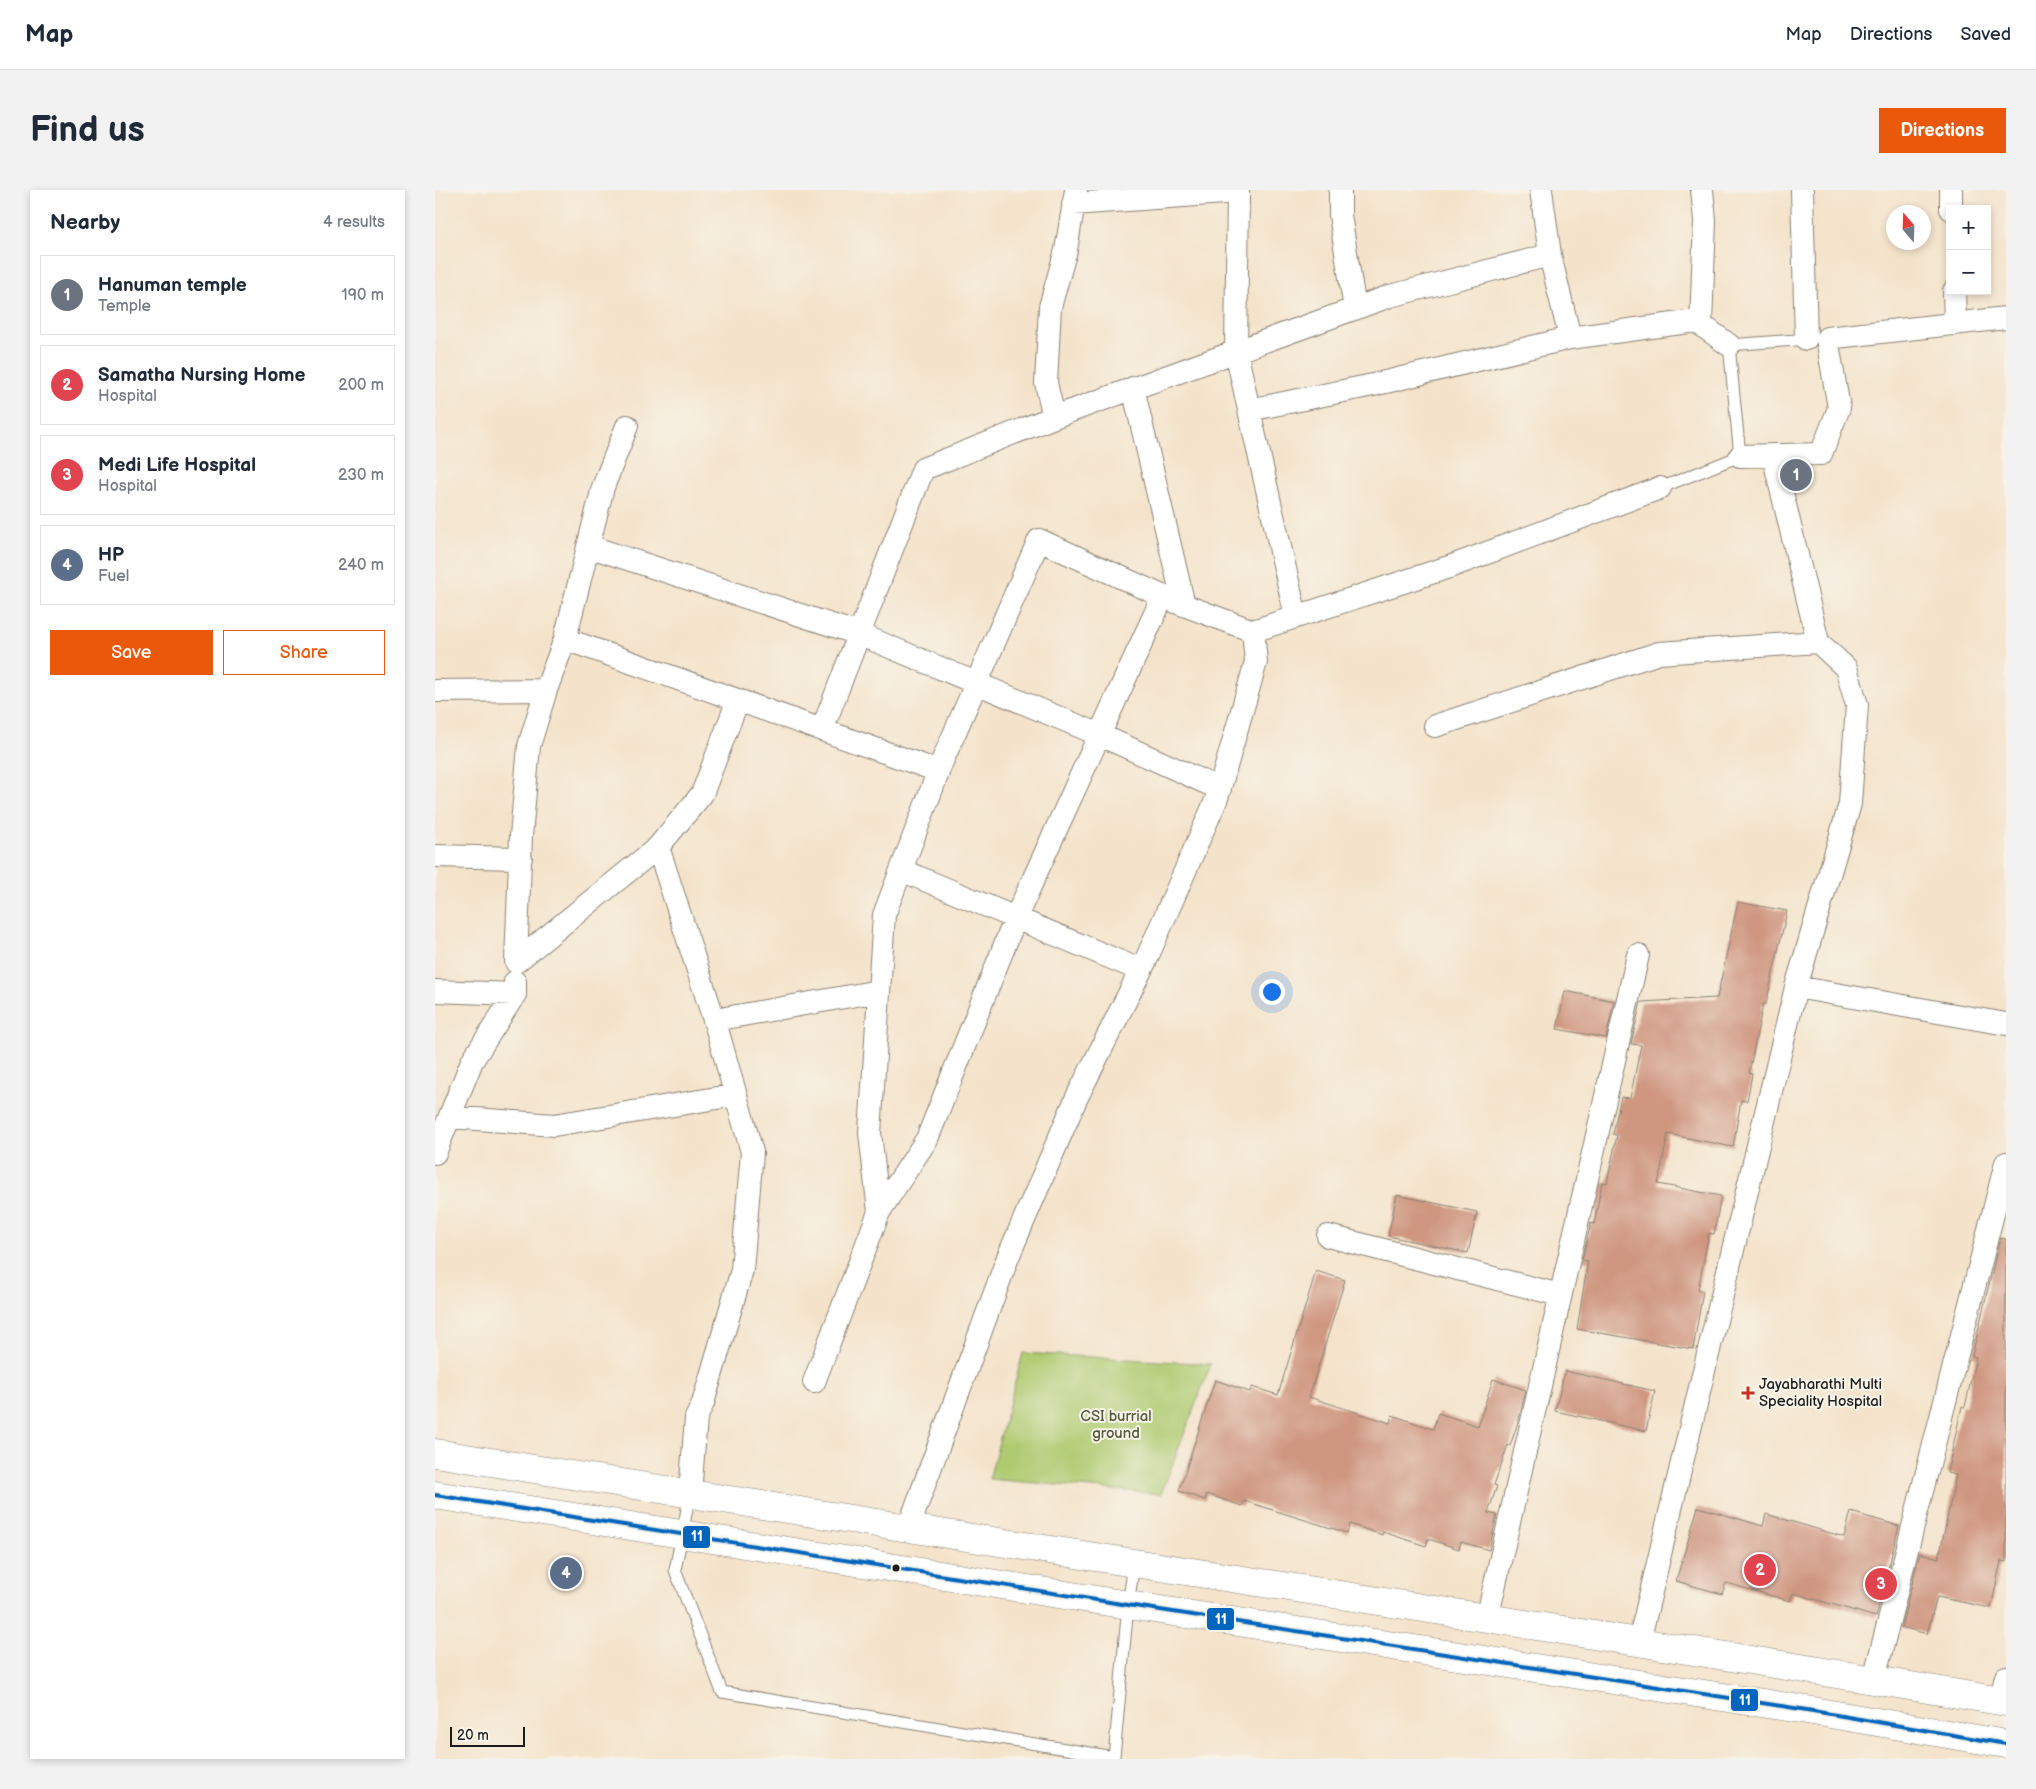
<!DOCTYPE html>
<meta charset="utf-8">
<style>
:root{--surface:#fff;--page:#f2f2f3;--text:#1f2937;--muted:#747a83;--line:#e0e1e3;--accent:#ea580c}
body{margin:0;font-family:"Balsamiq Sans",sans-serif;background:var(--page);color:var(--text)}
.controls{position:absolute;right:15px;top:15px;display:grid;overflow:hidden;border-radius:0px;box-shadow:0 2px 8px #0003}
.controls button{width:45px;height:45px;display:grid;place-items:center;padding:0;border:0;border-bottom:1px solid var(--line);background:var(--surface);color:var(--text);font:25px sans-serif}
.compass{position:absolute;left:1451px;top:15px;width:45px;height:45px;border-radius:50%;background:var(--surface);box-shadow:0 2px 8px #0003;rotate:341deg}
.scale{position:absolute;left:15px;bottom:12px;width:75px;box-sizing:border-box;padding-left:5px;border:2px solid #1c1c1c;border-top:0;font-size:14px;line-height:18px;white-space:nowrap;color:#1c1c1c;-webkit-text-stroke:4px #f7f3e8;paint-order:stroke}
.you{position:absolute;left:836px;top:801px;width:18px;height:18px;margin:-12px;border:4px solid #fff;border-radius:50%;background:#1a73e8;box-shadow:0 0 0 8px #1a73e833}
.badge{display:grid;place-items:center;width:32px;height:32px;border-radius:50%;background:var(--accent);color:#fff;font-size:16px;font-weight:700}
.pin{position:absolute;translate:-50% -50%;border:2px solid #fff;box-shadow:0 1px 5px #0006}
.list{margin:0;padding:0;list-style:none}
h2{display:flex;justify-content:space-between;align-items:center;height:65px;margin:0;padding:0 20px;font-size:21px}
h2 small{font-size:16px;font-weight:400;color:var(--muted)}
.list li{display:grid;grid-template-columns:32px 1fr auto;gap:15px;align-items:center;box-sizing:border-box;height:80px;margin:0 10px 10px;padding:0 10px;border:1px solid var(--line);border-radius:0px}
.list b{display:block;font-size:19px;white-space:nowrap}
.list p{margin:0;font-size:16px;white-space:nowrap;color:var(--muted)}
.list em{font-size:16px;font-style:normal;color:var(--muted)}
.actions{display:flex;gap:10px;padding:15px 20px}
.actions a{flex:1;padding:11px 0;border:1px solid var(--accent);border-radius:0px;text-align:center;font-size:18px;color:var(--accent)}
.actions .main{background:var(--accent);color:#fff}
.map{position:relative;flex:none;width:1571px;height:1569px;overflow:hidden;border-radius:0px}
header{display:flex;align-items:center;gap:30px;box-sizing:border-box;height:70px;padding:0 25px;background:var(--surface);border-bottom:1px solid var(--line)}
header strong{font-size:24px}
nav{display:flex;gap:28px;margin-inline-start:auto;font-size:18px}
.intro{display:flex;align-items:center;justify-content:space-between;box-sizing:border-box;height:120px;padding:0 30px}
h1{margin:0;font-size:35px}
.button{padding:12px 22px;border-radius:0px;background:var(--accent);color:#fff;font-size:18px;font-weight:700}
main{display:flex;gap:30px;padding:0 30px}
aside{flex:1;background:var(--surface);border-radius:0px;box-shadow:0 2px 8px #0003}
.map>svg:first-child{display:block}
.green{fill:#afcb71;stroke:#667446}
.building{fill:#cf9680}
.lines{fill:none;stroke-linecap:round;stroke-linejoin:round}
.service-casing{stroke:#888073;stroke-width:13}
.minor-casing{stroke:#888073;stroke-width:24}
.trunk-casing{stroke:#888073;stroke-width:29}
.service{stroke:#fff;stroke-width:11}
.minor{stroke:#fff;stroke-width:22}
.trunk{stroke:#fff;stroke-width:28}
.bus-1-casing{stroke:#f7f3e8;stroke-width:8}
.bus-1{stroke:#0065bd;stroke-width:4}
.poi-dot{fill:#c8321e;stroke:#f7f3e8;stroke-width:2}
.bus-dot{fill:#1c1c1c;stroke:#f7f3e8;stroke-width:2}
.labels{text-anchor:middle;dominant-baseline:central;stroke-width:4;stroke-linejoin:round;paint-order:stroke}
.poi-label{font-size:15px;fill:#1c1c1c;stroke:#f7f3e8;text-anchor:start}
.park-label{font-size:15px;fill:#4f593a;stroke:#f7f3e8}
.line-badge{stroke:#f7f3e8;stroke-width:2}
.badge-label{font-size:14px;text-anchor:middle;font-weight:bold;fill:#fff}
</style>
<header>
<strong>Map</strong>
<nav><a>Map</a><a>Directions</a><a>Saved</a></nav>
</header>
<div class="intro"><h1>Find us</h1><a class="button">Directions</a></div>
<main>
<aside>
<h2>Nearby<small>4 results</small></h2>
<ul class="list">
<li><span class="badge" style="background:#6b7280">1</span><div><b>Hanuman temple</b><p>Temple</p></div><em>190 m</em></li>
<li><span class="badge" style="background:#e0444e">2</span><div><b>Samatha Nursing Home</b><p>Hospital</p></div><em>200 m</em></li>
<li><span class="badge" style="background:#e0444e">3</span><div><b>Medi Life Hospital</b><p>Hospital</p></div><em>230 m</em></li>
<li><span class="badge" style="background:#5c6f8a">4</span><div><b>HP</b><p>Fuel</p></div><em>240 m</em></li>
</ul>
<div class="actions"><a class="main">Save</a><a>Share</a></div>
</aside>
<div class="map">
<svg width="1571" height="1569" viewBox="0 0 1571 1569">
<rect width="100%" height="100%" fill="#f7f3e8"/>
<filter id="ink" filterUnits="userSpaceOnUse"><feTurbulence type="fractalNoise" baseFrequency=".02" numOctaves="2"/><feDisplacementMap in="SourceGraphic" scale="10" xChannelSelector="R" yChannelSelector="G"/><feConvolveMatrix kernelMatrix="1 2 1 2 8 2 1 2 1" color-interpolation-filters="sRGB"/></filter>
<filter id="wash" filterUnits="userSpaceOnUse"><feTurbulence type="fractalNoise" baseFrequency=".0096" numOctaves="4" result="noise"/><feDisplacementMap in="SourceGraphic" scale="20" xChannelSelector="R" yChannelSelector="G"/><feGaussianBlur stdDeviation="1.12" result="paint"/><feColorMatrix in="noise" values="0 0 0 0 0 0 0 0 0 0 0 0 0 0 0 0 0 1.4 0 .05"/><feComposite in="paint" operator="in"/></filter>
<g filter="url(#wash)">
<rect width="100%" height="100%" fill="#f4e3ca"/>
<path class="green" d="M588,1163L776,1174L726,1304L554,1289Z"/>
<g id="blocks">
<path class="building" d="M1303,712L1352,721L1331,814H1328L1314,883L1317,884L1312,911L1306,910L1298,957L1233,944L1223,994L1286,1006L1279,1044L1274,1043L1263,1100L1268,1101L1258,1159L1142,1139L1153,1071L1147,1070L1156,1033L1159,1034L1167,992L1172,993L1182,945L1178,944L1186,907L1195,908L1206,855L1196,854L1206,812L1282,808Z
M1130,801L1179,811L1171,848L1122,839Z
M962,1005L1042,1022L1033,1063L953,1046Z
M1565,1048L1571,1049V1372L1566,1371L1556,1418L1502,1407L1492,1444L1466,1437L1485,1363L1504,1368L1521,1285L1512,1283L1527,1216L1530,1217L1541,1167L1537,1166Z
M881,1081L910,1090L874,1207L955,1233L957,1225L998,1239L1003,1223L1043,1236L1058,1189L1091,1200L1084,1229L1075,1256L1073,1255L1059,1295L1062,1296L1053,1323L1062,1325L1054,1360L1026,1352L1024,1359L993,1349L991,1356L948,1342L947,1345L915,1334L912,1343L809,1311L807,1316L772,1304L770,1310L744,1301L780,1190L815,1202L817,1197L843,1205Z
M1130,1181L1220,1201L1211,1241L1120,1221Z
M1263,1317L1328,1336L1331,1324L1409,1347L1416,1322L1464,1336L1441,1427L1358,1403L1355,1411L1291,1393L1287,1404L1241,1391Z"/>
</g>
</g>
<g filter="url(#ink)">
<use href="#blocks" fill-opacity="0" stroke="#888073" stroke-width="1"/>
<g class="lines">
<defs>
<path id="service" d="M1225,298L1305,266L1294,155L1376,149
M255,1304L240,1380L287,1502L679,1567L693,1415L699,1374"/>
<path id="minor" d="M905,0V25L920,119
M1106,0L1115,65L1135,148L1261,131L1294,155
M1367,0L1371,149
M1516,0V19
M638,14L803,2L801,161L814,220L938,195L1135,148
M1519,101L1520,134
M1266,134L1270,30L1267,0
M698,198L749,415
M814,220L861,427
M619,227L955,106L1115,65
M1305,266L1386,264L1404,218L1392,148L1571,128
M153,356L424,444L665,545L785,599
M130,449L168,297L192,236
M0,501L111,500
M1000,536L1224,463L1383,452L1338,265
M387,540L488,279L619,227L611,193L615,117L631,60L641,0
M223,657L267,604L303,510
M0,666L86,668
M466,680L705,780
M1361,797L1415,614L1422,515L1411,478L1383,452
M0,801L80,804V792
M279,830L444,801
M15,927L119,935L300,905
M0,963L37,871L80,804
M444,1022L492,949L581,727L728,406
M893,1046L1125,1105
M379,1192L444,1022L435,943L449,725L504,580
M255,1304L261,1228L268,1213L307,1080L317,962L282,839L223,657L81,772L86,646L94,556L111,500L130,449L503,581L604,350L738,411L818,441L1017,376L1225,298
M473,1339L573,1067L641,909L711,770L782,608L821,472L818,441
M1052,1429L1203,765
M1204,1452L1361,797L1571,834
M1439,1489L1571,973
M1565,1511L1571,1487"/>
<path id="trunk" d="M0,1263C523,1348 1048,1424 1571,1512
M0,1305L693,1415L1372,1520L1571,1554"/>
</defs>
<use href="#service" class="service-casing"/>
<use href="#minor" class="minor-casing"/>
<use href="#trunk" class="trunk-casing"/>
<use href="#service" class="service"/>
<use href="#minor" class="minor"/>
<use href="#trunk" class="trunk"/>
<defs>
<path id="bus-1" d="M0,1305L693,1415L1372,1520L1571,1554"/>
</defs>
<use href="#bus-1" class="bus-1-casing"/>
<use href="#bus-1" class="bus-1"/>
</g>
</g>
<path class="poi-dot" d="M1310.5 1195.5h5v5h5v5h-5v5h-5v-5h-5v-5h5z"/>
<circle class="bus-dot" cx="461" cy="1378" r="4.5"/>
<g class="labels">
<g class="poi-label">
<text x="1324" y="1194">Jayabharathi Multi<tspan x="1324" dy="17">Speciality Hospital</tspan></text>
</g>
<g class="park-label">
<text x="681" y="1226">CSI burrial<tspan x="681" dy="17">ground</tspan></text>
</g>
</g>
<g class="line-badge">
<rect x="247" y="1335" width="29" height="24" rx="5" fill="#0065bd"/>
<rect x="771" y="1417" width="29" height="24" rx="5" fill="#0065bd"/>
<rect x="1295" y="1498" width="29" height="24" rx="5" fill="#0065bd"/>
</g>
<g class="badge-label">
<text x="262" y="1351">11</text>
<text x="786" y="1434">11</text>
<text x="1310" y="1515">11</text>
</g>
</svg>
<div class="controls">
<button>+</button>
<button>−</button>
</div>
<svg class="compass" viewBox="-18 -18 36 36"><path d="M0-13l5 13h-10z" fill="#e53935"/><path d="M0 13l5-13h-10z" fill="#747a83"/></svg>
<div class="scale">20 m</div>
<div class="you"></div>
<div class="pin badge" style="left:1361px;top:285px;background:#6b7280">1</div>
<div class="pin badge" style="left:1325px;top:1380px;background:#e0444e">2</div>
<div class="pin badge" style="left:1446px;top:1394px;background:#e0444e">3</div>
<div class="pin badge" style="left:131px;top:1383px;background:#5c6f8a">4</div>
</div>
</main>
